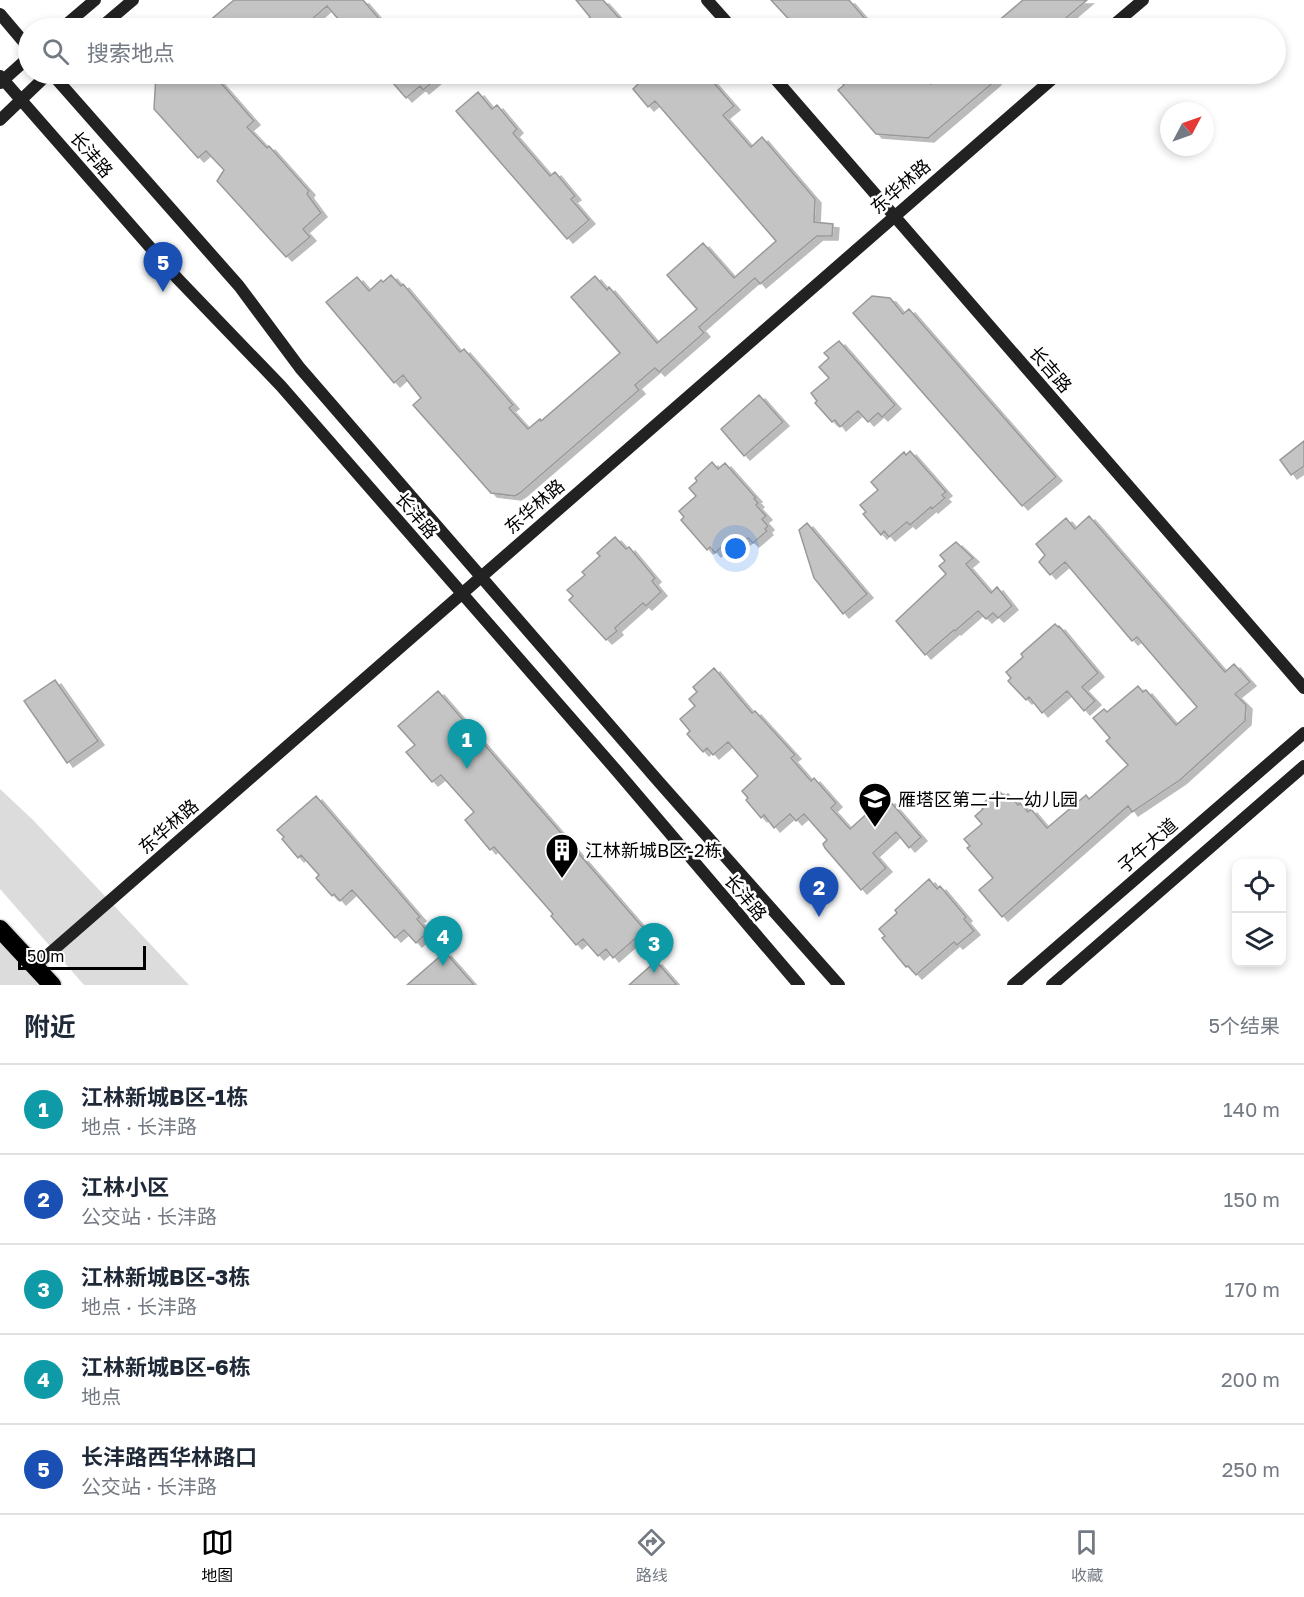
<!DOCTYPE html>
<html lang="zh">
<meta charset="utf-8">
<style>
:root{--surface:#fff;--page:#f2f2f3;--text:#1f2937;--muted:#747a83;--line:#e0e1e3;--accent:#000}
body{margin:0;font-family:"Golos Text","Noto Sans SC",sans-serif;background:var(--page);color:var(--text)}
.controls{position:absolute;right:18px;bottom:18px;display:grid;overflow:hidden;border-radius:12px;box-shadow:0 3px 9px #0003}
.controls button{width:54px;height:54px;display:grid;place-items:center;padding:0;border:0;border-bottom:2px solid var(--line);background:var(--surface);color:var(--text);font:30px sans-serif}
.compass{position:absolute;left:1160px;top:102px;width:54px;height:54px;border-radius:50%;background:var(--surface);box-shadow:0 3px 9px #0003;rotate:49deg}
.scale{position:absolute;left:18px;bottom:15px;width:128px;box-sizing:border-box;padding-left:6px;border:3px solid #000;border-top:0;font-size:16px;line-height:21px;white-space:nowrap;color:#000;-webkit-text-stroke:4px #fff;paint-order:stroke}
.you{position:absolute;left:736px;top:549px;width:21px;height:21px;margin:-15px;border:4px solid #fff;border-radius:50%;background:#1a73e8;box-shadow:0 0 0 9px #1a73e833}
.badge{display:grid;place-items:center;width:39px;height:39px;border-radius:50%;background:var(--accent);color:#fff;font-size:20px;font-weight:700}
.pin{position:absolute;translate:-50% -50px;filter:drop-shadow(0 2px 3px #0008)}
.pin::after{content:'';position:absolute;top:32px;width:21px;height:18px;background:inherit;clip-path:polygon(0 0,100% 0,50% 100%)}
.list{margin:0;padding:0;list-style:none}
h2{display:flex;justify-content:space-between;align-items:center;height:78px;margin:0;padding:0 24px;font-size:26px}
h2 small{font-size:20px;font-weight:400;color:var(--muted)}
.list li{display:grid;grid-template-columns:39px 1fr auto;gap:18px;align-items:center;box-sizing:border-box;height:90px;padding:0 24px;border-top:2px solid var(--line)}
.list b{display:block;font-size:22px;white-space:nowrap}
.list p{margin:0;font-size:20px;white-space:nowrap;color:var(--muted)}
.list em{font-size:20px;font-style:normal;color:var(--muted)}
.icon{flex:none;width:33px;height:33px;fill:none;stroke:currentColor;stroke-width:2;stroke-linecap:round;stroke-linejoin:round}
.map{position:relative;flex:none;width:1304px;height:985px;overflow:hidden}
.search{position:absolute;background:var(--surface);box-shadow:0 3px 9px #0003;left:18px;right:18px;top:18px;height:66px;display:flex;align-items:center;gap:15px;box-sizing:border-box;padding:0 21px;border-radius:33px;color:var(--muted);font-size:22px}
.sheet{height:528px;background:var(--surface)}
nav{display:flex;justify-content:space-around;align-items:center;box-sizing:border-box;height:84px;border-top:2px solid var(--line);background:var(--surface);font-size:16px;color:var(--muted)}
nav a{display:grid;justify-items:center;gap:3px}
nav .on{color:var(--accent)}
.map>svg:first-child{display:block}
.green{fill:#dcdcdc}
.building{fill:#c4c4c4;stroke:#999;stroke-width:1.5;filter:url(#shadow)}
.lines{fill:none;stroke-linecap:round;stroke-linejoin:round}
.highway-casing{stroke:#dbdbdb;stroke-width:21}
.secondary{stroke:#222;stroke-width:12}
.highway{stroke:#000;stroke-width:18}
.labels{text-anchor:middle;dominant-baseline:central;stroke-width:5;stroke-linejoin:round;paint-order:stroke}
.street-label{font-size:18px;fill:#000;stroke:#fff}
.poi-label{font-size:18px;fill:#000;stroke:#fff;text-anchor:start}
</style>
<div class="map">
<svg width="1304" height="985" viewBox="0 0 1304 985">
<defs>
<filter id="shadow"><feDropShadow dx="6" dy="4" stdDeviation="0" flood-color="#0004"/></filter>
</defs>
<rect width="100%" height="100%" fill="#fff"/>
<path class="green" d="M0,789L33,820L189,985H84L0,889Z
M0,943L39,985H0Z"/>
<path class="building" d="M234,0H363L387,28H346L327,6L302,28H201Z
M576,0H603L628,28H592L586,22L590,17Z
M771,0H849L873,28H797Z
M1023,0H1087L1054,28H990Z
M156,74H213L254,121L247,127L267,148L269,146L309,191L307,194L321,213L303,229L310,237L286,257L217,181L224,170L206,151L198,158L154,109Z
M385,74H442L423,90L420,86L406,98Z
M631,74H706L734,106L723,115L751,147L762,137L815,199L814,222L833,224L832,236H817L760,284L755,278L699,327L704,333L659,372L655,368L635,385L639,390L520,493L515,496L491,493L413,405L421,398L403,375L394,383L326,302L357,277L369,291L381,280L383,282L391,275L401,286L403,284L460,352L464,349L513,405L509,408L528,429L540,419L541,421L620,353L571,297L595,276L607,290L609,287L657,343L697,309L667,275L703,243L734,278L776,241L655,101L648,107L633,89L639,83Z
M834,74H922L931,84L943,74H989L995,81L928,138L876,134L838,90L844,85Z
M478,92L492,109L497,105L517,129L513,133L550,176L555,172L575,196L571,199L589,220L567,239L456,111Z
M872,296L890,298L903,314L909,309L1056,477L1022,506L853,313Z
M839,341L895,405L882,417L878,413L868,422L858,411L840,427L835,420L832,422L815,403L817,401L811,393L829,378L819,367L829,358L824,353Z
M759,395L783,422L744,456L721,429Z
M1304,441V466L1291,475L1280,460Z
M910,451L946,492L942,495L945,498L932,509L931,507L910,525L907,522L889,537L884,531L881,535L863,514L866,512L860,505L878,490L871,482L904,452L906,455Z
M712,462L718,469L725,463L756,498L754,499L758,503L756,505L766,516L762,519L768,526L765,529L767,531L753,543L748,538L739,545L732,537L715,553L710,547L707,550L681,520L684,517L679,511L696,496L689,488L697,481L695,478Z
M1089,516L1225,672L1234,664L1250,682L1235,694L1246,705L1245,721L1180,780L1132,812L1128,806L1002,917L979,890L993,878L967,848L970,846L964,839L982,824L975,816L983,809L980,806L998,790L1005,797L1008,794L1018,805L1020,803L1028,812L1031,809L1047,828L1086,795L1089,799L1128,765L1106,741L1110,738L1093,718L1104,709L1107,712L1138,686L1143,692L1146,690L1176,725L1197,707L1137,637L1132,641L1065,562L1050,575L1039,562L1045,555L1036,544L1066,518L1075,529Z
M807,523L867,594L843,614L814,578L799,530Z
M615,537L626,549L629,547L655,578L652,581L661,592L646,606L643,603L615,628L617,631L606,640L569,600L573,596L567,590L585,575L582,572L600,556L597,553Z
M956,542L973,558L966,564L991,593L997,587L1012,606L998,618L993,613L986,619L978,611L955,631L954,630L925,655L896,621L946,574L939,566L945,561L940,555Z
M1055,624L1058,627L1059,626L1098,673L1082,687L1095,701L1084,711L1067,691L1042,713L1029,697L1026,700L1008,681L1011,678L1006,672L1023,657L1021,654Z
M714,668L752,713L755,711L795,755L791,758L811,781L814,778L836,803L831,808L850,829L873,808L876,812L889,800L921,837L909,848L896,832L873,853L886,868L861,890L825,848L823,844L827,840L804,814L796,821L790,814L774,828L764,815L761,818L746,800L748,798L742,791L758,776L728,742L713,755L707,748L703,752L687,734L690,731L680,719L695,706L689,699L697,692L693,687Z
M55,680L98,741L67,763L24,701Z
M438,691L645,930L613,958L606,949L598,956L583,939L576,945L551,916L553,914L494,847L490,850L465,820L474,812L441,775L432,782L406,752L415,745L398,726Z
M316,796L420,917L417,919L428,932L416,943L404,930L395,938L352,890L340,901L334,894L332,896L316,878L319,875L301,855L298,858L282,839L284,837L277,830Z
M929,879L937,889L940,886L966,917L964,919L974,931L957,945L954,942L916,975L908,966L906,967L882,938L885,936L879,929L897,913L895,910Z
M445,952L474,985H407Z
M656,961L677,985H629Z"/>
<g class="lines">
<defs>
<path id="highway" d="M0,929L52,985"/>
</defs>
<use href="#highway" class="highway-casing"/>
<path class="secondary" d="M707,0L732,28
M0,14L28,47
M62,28L95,0
M100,28L133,0
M1110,28L1143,0
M52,74L239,286L300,368L659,782L839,985
M771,74L1304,688
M0,76L177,278L281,386L616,770L799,985
M0,83L28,58
M0,120L48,74
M35,966L1058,74
M1013,985L1304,733
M1052,985L1304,766"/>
<use href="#highway" class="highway"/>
</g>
<defs>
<symbol id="school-pin" viewBox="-11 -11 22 30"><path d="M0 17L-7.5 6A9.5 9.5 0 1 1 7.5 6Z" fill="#000" stroke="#fff"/><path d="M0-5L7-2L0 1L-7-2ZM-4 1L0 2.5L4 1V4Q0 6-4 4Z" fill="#fff"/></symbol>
<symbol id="building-pin" viewBox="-11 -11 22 30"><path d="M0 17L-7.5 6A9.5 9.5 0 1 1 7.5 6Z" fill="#000" stroke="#fff"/><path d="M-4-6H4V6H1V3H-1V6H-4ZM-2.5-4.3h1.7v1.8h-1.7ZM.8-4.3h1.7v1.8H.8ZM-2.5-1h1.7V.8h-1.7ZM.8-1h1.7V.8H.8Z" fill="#fff"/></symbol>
</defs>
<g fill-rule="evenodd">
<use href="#school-pin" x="856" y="780" width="38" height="52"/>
<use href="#building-pin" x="543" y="831" width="38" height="52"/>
</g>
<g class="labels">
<g class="street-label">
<text transform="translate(92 154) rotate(49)">长沣路</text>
<text transform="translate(900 186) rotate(-41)">东华林路</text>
<text transform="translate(1051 369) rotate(49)">长吉路</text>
<text transform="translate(534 506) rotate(-41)">东华林路</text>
<text transform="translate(417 515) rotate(49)">长沣路</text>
<text transform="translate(168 826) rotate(-41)">东华林路</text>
<text transform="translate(1147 845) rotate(-41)">子午大道</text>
<text transform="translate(746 897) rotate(50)">长沣路</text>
</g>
<g class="poi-label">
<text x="898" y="799">雁塔区第二十一幼儿园</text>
<text x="585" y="850">江林新城B区-2栋</text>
</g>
</g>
</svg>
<div class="controls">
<button><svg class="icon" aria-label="locate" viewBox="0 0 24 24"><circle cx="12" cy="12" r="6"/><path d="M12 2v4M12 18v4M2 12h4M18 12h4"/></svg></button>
<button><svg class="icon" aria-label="layers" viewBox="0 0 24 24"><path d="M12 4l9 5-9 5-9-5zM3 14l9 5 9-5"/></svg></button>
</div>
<svg class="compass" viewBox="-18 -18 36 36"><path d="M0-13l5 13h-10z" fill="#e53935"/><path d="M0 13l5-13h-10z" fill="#747a83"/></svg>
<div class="scale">50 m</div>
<div class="you"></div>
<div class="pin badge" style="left:467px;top:769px;background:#0f9aa8">1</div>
<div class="pin badge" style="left:819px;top:917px;background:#1a4fb4">2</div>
<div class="pin badge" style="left:654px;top:973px;background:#0f9aa8">3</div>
<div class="pin badge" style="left:443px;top:966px;background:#0f9aa8">4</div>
<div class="pin badge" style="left:163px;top:292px;background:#1a4fb4">5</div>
<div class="search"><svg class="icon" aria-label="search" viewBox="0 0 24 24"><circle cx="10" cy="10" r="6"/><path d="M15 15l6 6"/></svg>搜索地点</div>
</div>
<section class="sheet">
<h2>附近<small>5个结果</small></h2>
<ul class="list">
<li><span class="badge" style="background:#0f9aa8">1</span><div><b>江林新城B区-1栋</b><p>地点 · 长沣路</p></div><em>140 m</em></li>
<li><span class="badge" style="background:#1a4fb4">2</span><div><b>江林小区</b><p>公交站 · 长沣路</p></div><em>150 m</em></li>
<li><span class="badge" style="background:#0f9aa8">3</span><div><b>江林新城B区-3栋</b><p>地点 · 长沣路</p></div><em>170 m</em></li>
<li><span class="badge" style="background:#0f9aa8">4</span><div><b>江林新城B区-6栋</b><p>地点</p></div><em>200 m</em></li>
<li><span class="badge" style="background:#1a4fb4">5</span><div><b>长沣路西华林路口</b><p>公交站 · 长沣路</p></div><em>250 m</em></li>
</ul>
</section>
<nav>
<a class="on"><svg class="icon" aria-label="map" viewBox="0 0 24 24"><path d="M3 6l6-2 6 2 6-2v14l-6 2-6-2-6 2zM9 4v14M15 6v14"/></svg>地图</a>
<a><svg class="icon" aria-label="directions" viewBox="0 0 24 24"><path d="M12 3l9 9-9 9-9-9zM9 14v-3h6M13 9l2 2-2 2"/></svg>路线</a>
<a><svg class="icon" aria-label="saved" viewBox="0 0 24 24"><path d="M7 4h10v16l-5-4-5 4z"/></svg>收藏</a>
</nav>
